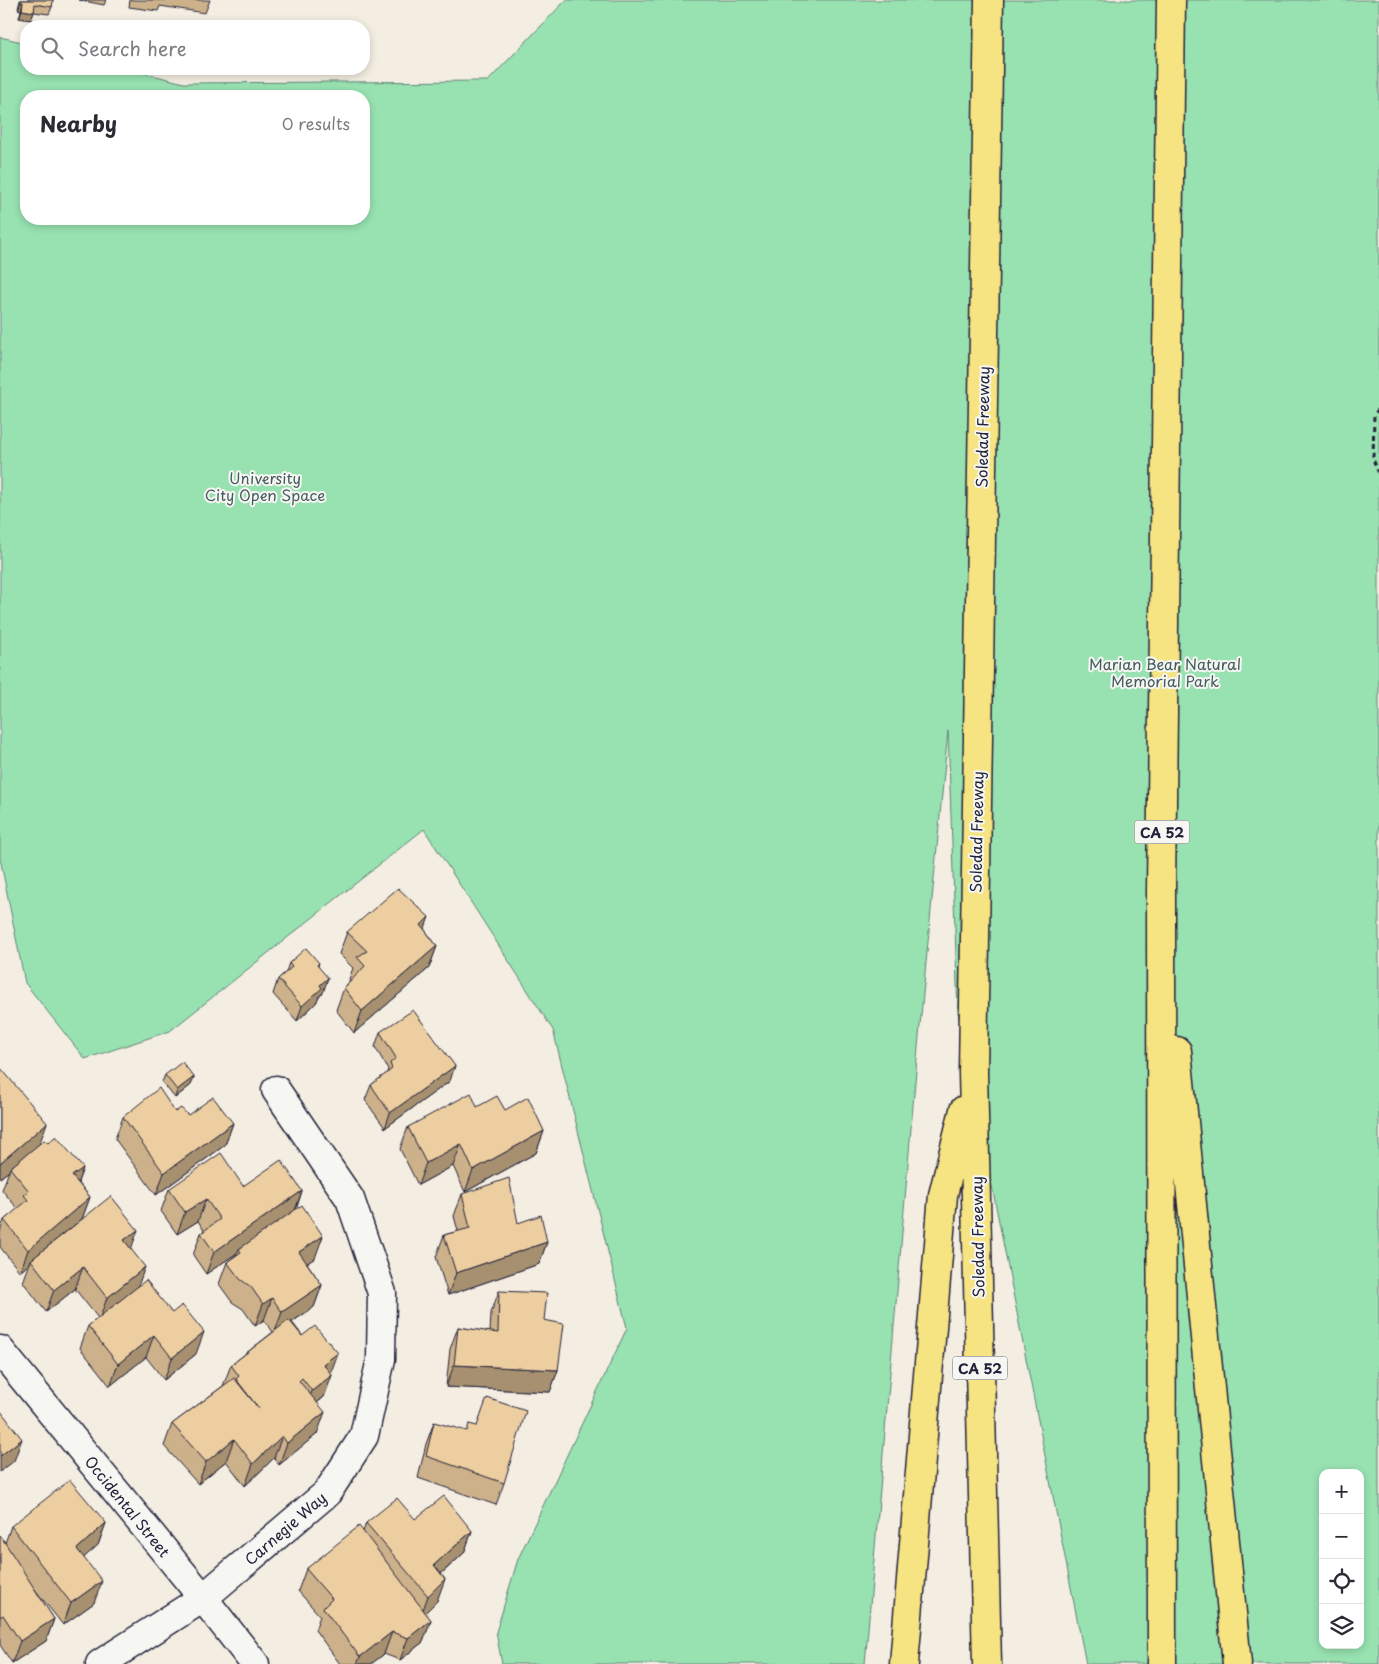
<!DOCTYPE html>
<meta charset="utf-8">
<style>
:root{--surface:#fff;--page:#f7f7f7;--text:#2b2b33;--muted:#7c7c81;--line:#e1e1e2}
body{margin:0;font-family:"Playpen Sans",sans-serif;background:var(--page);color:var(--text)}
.controls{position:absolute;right:15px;bottom:15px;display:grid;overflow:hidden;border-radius:10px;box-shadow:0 2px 8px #0003}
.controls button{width:45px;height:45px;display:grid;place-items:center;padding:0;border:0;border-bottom:1px solid var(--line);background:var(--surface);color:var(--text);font:25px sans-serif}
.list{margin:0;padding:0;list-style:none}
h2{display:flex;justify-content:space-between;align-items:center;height:65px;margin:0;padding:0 20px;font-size:21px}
h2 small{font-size:16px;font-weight:400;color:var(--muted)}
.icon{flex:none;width:28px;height:28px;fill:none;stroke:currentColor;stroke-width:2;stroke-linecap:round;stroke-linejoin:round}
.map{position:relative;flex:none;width:1379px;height:1664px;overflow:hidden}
.search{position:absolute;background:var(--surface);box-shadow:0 2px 8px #0003;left:20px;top:20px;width:350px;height:55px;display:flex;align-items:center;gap:12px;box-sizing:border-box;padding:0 18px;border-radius:20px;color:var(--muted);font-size:19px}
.panel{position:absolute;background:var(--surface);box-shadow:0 2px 8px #0003;left:20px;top:90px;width:350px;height:135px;border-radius:20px}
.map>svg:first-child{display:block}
.green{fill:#98e2b1;stroke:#5d8276;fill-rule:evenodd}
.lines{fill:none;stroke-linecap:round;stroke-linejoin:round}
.street-casing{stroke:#22223b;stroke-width:31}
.highway-casing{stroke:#22223b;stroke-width:31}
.path{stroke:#22223b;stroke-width:3;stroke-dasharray:5 4;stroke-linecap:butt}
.street{stroke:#f6f6f2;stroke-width:28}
.highway{stroke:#f6e381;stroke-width:28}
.wall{fill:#ccb18a;stroke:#22223b}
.shaded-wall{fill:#a69070;stroke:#22223b}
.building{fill:#edcea0;stroke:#22223b}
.labels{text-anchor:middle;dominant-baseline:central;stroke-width:4;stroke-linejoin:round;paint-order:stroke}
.shield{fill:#f6f6f2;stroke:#626272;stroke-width:1}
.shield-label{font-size:14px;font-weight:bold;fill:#22223b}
.street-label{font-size:15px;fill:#22223b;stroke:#f6f6f2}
.park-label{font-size:15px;fill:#455c5e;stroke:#f6f6f2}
</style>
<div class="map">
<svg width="1379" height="1664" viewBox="0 0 1379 1664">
<rect width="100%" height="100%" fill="#f4eee2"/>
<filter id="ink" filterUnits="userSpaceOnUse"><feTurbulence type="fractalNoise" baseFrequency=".02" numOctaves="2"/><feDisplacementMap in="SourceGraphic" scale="10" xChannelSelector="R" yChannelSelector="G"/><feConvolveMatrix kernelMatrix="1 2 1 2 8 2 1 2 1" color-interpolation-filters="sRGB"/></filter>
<g filter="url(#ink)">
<path class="green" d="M566,0H1379V1664H1086L958,1013L948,731L918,1047L865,1664H502L496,1632L518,1559L627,1328L553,1030L424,829L170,1031L85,1059L25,983L0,858V37L26,43V69H128L184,83L488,81ZM26,96H364V219H26ZM1323,1473H1360V1645H1323Z"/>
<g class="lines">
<defs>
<path id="street" d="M0,1350L203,1598L255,1664
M100,1664L203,1598L327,1493L364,1436L381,1359L382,1293L350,1199L276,1090"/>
<path id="highway" d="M1177,1051L1237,1664
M904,1664L943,1195L964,1110
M987,1664L973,1072L989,0
M1162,1664L1161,892L1171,0"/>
</defs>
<use href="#street" class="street-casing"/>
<use href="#highway" class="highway-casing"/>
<path class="path" d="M1379,409L1374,414L1373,459L1379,474"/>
<use href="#street" class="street"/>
<use href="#highway" class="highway"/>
</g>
<path class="wall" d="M20,0H53L52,7L49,14L34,12L31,20L19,18L21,10L18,9Z
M79,0H106L104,5Z
M130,0H210L205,13L160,6L158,11L129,7Z
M425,930L437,946L429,968L354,1033L336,1010L344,988L350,981L349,979L353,968L339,954L347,932Z
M289,963H319L318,966L323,993L319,996L316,1003L297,1021L273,994L278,979L286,972Z
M380,1032L450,1081L385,1128L365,1100L371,1085L387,1073L388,1069L375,1047Z
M0,1067L40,1143H48L83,1168L78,1182L90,1197L82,1219L131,1248L138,1287L196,1354L164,1380L146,1357L110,1386L80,1348L88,1326L98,1318L75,1289L46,1312L23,1282L30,1263L20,1272L0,1247V1232L4,1220L18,1209L2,1190L9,1171L0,1178Z
M165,1075L194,1077L191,1085L175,1098L162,1082Z
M477,1107L505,1110L544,1131L536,1153L465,1192L453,1166L418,1185L400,1149L408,1127Z
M175,1112L233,1123L225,1145L156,1195L115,1139L123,1117Z
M243,1186L302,1191L296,1210L315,1258L307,1263L322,1285L314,1307L292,1322L332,1375L324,1397L317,1403V1434L279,1465L274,1458L245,1486L226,1461L198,1484L164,1446L172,1424L223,1386L231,1365L273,1332L264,1320L255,1326L243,1309L232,1302L219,1284L227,1262L236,1255L237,1253L206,1274L193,1255L201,1233L204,1230L198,1221L177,1234L161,1211L169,1189Z
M462,1194L518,1223L547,1242L539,1264L448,1295L436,1257L444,1235L458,1231L454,1216Z
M499,1291L544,1320L558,1370L550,1392L446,1387L450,1349L458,1327L490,1332L491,1313Z
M434,1422L504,1483L496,1505L418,1478L426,1444Z
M415,1519L472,1531L464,1553L441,1574L437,1601L425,1613L431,1620L423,1642L400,1660L384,1654L371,1664H340L315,1630L320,1616L298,1591L306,1569L363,1532L366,1523Z
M106,1523L98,1545L83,1558L94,1603L63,1625L33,1587L54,1619L46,1641L12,1663L0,1645V1535L5,1543L11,1526Z"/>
<path class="shaded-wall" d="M21,2H23L21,10L18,9Z
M22,10L34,12L31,20L19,18Z
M429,917L421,939V925Z
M437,946L429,968L354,1033L362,1011Z
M328,978L323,993L319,996L316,1003L297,1021L302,1006L320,985Z
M455,1066L450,1081L385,1128L390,1113Z
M194,1077L191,1085L175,1098L177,1090Z
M47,1123L39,1145L10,1168L9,1171L0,1178V1163Z
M233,1123L225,1145L156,1195L164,1173Z
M544,1131L536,1153L465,1192L473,1170Z
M461,1144L453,1166L418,1185L426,1163Z
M83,1168L75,1190L72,1176Z
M302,1191L294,1213L239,1249L237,1253L206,1274L214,1252Z
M90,1197L82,1219L31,1260L30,1263L20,1272L28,1250Z
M206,1199L198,1221L177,1234L185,1212Z
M138,1230L130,1252L124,1240Z
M323,1236L315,1258L291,1274L299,1252Z
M547,1242L539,1264L448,1295L456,1273Z
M83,1267L75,1289L46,1312L54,1290Z
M145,1267L137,1289L99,1320L107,1298Z
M322,1285L314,1307L274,1334L282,1312Z
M272,1298L264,1320L255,1326L263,1304Z
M204,1332L196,1354L164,1380L172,1358Z
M154,1335L146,1357L110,1386L118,1364Z
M338,1353L330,1375L323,1364Z
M454,1365L558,1370L550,1392L446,1387Z
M332,1375L324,1397L304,1413L312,1391Z
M325,1412L317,1434L279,1465L287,1443Z
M282,1436L274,1458L245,1486L253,1464Z
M22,1439L14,1461L0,1472V1456Z
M234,1439L226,1461L198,1484L206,1462Z
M106,1523L98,1545L69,1571L77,1549Z
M472,1531L464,1553L426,1587L434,1565Z
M445,1579L437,1601L420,1618L428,1596Z
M102,1581L94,1603L63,1625L71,1603Z
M54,1619L46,1641L12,1663L20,1641Z
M431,1620L423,1642L400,1660L408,1638Z
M392,1632L384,1654L371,1664H357L360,1657Z"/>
<path class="building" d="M21,0H53L52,7L35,4L34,12L22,10L23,2H21Z
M398,888L429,917L421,925L437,946L362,1011L344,988L365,966L357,957L367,951L347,932Z
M306,948L319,963L317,965L328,978L320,985L322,988L302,1006L278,979L292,967L289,963Z
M413,1010L455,1066L390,1113L371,1085L392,1069L390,1063L396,1058L380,1032Z
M182,1062L194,1077L177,1090L165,1075Z
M0,1067L47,1123L0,1163Z
M159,1088L175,1112L181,1108L188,1115L213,1097L233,1123L164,1173L123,1117Z
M471,1093L477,1107L497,1096L505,1110L528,1097L544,1131L473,1170L461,1144L426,1163L408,1127Z
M56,1136L83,1168L72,1176L90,1197L28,1250L4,1220L28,1200L24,1195L29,1191L10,1168L44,1140L48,1143Z
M221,1153L243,1186L281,1160L302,1191L214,1252L201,1233L220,1219L206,1199L185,1212L169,1189Z
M509,1178L518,1223L541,1215L547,1242L456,1273L444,1235L470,1228L462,1194Z
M111,1196L138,1230L124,1240L145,1267L107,1298L83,1267L54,1290L31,1260Z
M302,1205L323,1236L299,1252L322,1285L282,1312L272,1298L263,1304L251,1287L240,1279L227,1262L241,1252L239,1249Z
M146,1280L172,1313L182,1305L204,1332L172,1358L154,1335L118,1364L88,1326Z
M499,1291L547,1293L544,1320L564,1324L558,1370L454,1365L458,1327L498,1333Z
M289,1320L302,1336L315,1326L338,1353L323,1364L332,1375L312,1391L302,1378L299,1381L325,1412L287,1443L282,1436L253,1464L234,1439L206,1462L172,1424L234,1378L259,1409L236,1379L239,1376L231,1365Z
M487,1398L526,1411L504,1483L426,1456L434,1422L467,1431L469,1424L477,1426Z
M0,1410L22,1439L0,1456Z
M70,1480L106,1523L77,1549L102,1581L71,1603L11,1526Z
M444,1496L472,1531L434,1565L445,1579L428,1596L366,1523L397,1498L415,1519Z
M359,1526L431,1620L408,1638L392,1632L360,1657L323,1608L332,1599L306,1569Z
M0,1535L54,1619L20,1641L3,1615L0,1617Z"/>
</g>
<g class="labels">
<g class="shield">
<rect x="1134.5" y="820.5" width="55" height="23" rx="4"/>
<rect x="952.5" y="1356.5" width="55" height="23" rx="4"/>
</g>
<g class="shield-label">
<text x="1162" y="832">CA 52</text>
<text x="980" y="1368">CA 52</text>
</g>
<g class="street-label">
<text transform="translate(982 427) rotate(-89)">Soledad Freeway</text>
<text transform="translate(976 832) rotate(-89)">Soledad Freeway</text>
<text transform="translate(977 1237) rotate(-91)">Soledad Freeway</text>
<text transform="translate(128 1506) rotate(51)">Occidental Street</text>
<text transform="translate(285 1528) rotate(-41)">Carnegie Way</text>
</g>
<g class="park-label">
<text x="265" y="477">University<tspan x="265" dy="17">City Open Space</tspan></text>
<text x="1165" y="663">Marian Bear Natural<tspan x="1165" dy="17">Memorial Park</tspan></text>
</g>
</g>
</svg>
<div class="controls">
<button>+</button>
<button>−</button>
<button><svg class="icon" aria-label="locate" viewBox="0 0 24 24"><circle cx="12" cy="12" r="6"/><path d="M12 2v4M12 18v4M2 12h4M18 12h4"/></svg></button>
<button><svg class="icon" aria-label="layers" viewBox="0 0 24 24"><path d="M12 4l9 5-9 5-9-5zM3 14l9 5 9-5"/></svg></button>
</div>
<div class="search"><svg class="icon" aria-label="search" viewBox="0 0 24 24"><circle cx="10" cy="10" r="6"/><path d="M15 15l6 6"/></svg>Search here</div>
<section class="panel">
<h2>Nearby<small>0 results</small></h2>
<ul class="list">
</ul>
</section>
</div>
